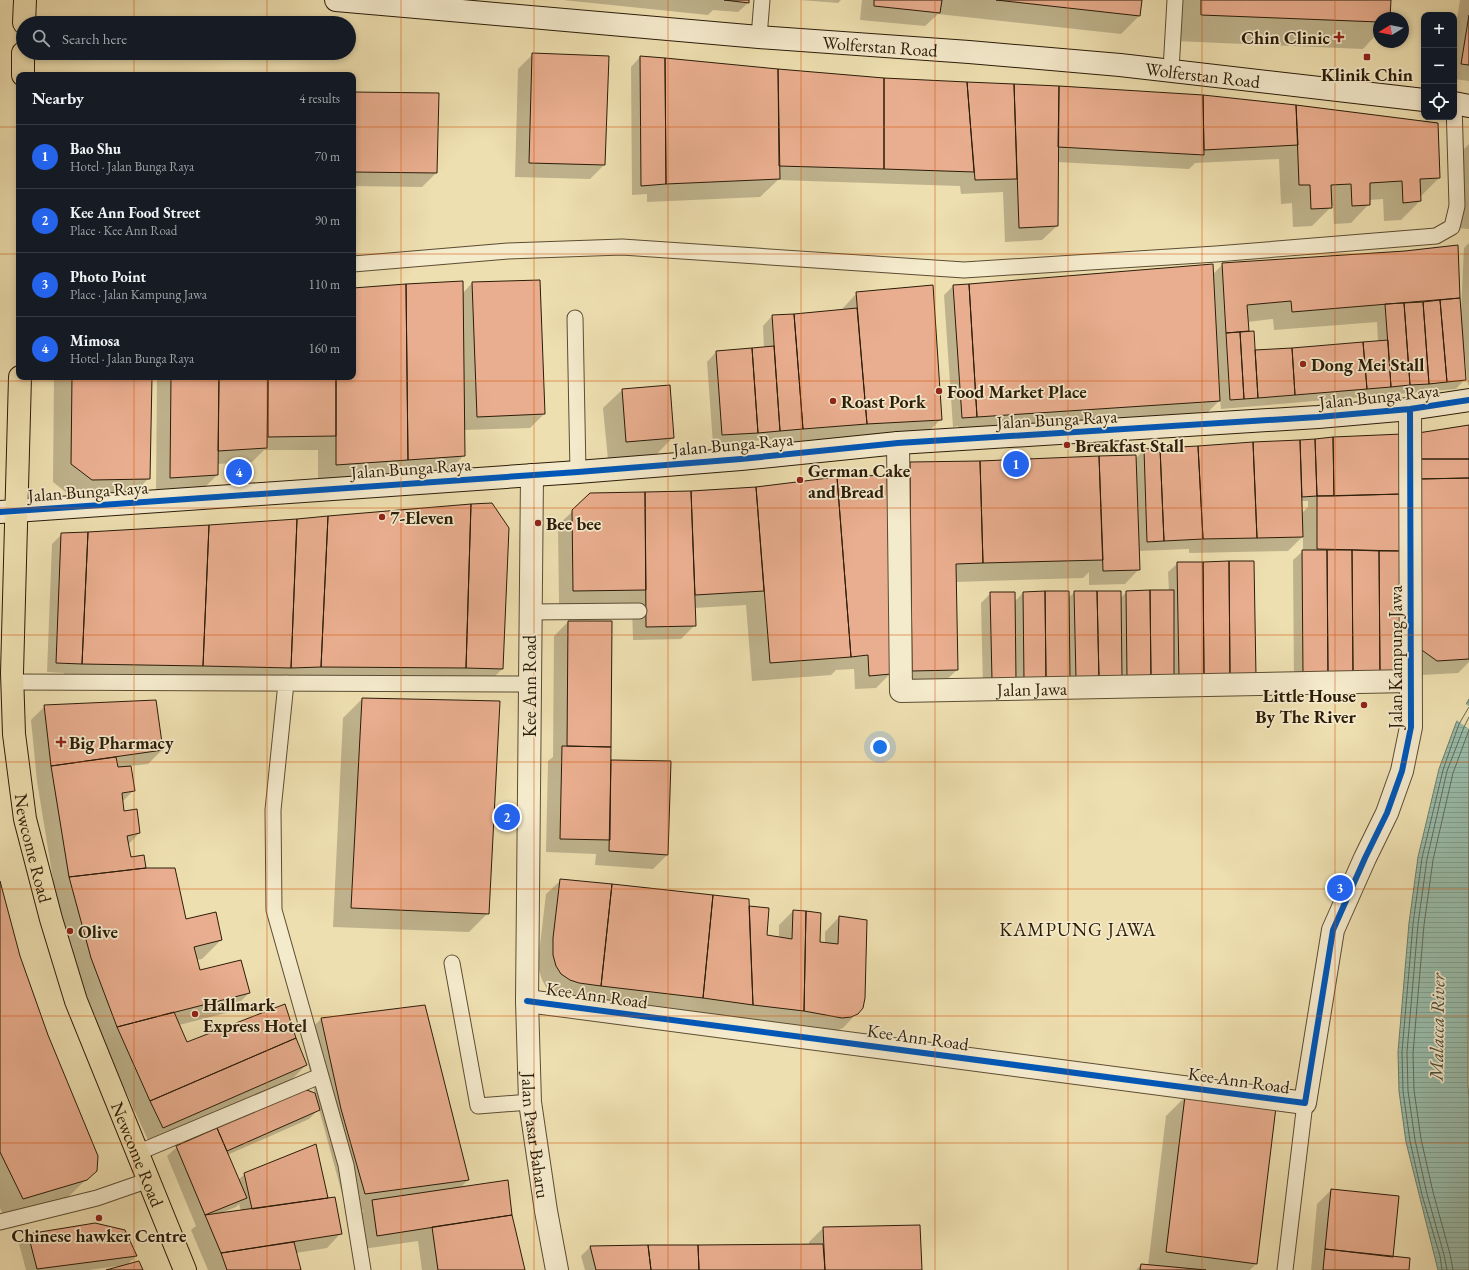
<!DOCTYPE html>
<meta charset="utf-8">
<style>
:root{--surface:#171b24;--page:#242831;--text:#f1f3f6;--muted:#9ea1a6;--line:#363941;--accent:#2563eb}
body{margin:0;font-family:"EB Garamond",serif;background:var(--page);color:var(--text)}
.controls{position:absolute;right:12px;top:12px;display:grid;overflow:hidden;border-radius:8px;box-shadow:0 2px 6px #0003}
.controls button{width:36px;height:36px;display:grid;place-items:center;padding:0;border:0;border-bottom:1px solid var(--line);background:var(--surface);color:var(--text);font:20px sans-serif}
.compass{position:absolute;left:1373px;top:12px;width:36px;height:36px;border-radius:50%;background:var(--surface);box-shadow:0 2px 6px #0003;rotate:260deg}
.you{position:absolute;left:880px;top:747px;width:14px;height:14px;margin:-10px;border:3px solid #fff;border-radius:50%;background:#1a73e8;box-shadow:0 0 0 6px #1a73e833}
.badge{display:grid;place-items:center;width:26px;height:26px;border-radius:50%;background:var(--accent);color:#fff;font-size:13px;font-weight:700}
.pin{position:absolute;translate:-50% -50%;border:2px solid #fff;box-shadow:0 1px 4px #0006}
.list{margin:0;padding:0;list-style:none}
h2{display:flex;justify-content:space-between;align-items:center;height:52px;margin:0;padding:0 16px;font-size:17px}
h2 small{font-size:13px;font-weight:400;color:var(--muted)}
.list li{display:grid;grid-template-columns:26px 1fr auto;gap:12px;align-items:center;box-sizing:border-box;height:64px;padding:0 16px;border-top:1px solid var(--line)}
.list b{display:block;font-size:15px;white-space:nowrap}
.list p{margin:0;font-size:13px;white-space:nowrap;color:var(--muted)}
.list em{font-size:13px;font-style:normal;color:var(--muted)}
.icon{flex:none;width:22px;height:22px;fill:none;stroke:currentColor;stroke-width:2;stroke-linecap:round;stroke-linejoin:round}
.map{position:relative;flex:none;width:1469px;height:1270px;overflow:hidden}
.search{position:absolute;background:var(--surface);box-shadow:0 2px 6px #0003;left:16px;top:16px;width:340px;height:44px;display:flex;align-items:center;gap:10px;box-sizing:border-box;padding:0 14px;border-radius:22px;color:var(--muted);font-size:15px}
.panel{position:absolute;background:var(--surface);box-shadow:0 2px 6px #0003;left:16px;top:72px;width:340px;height:308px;border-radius:8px}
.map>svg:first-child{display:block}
.water{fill:url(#water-rules);stroke:#6d7d6a}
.pier{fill:#eedfb0}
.shadow{fill:#0003;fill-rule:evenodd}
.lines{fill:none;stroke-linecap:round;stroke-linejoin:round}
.shore{stroke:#626c5a;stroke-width:1}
.building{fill:#e9ae8f;stroke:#2b1c08}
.lane-casing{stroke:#5c4d32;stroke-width:17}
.street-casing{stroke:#5c4d32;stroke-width:24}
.secondary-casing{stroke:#2b1c08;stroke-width:24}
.primary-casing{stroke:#2b1c08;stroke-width:24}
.lane{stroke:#f4eacc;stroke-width:15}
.street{stroke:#f4eacc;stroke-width:22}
.secondary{stroke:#f4eacc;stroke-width:22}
.primary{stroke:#eedfb0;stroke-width:22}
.cycleway-casing{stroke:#f4eacc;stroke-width:8}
.cycleway{stroke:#0057b8;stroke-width:6}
.grid{fill:none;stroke:#d5530c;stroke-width:1;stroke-opacity:0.55}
.poi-dot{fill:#8f2418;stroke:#f4eacc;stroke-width:1.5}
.labels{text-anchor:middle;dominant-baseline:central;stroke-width:3.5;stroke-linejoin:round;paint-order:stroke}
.poi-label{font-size:18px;font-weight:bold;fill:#2b1c08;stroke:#f4eacc;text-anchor:start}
.street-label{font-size:18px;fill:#2b1c08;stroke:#f4eacc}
.neighbourhood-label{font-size:19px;letter-spacing:1px;fill:#2b1c08;stroke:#f4eacc}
.water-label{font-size:19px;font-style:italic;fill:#4c4c39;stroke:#f4eacc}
</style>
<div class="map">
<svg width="1469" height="1270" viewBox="0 0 1469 1270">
<defs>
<pattern id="water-rules" width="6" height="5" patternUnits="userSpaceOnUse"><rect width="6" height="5" fill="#99bdac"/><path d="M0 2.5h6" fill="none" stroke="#84a292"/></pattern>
</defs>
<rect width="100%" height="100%" fill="#eedfb0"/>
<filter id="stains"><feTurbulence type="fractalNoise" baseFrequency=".005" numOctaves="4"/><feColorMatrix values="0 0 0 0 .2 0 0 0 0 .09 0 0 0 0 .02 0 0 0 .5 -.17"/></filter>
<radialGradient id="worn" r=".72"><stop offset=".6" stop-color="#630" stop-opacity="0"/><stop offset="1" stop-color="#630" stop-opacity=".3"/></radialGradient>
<path class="water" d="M1469,699L1468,1085L1469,1099V1270H1438L1406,1142L1399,1091L1398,1052L1409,923L1418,857L1439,769L1456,723Z"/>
<path class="pier" d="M1464,703L1469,706V729L1455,719Z"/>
<path class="shadow" d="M563,0H748V3L738,12L713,10L708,15Z
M800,0H841L838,3Z
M862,0H1141L1140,15L1121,34L938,14L925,26L860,20Z
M1176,0H1390L1389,18H1379V32L1363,49L1175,41Z
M1460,0H1469V81L1454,79V37Z
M533,54L608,57L604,165L590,179L515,177L518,69Z
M640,57L884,79L1203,96L1296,106L1439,178L1420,197V201L1401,220L1384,221L1383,199L1369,200V204L1351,223L1334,224L1333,205L1312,226L1293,227L1292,203L1281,204L1279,159L1195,163L1189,169L1057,162V226L1042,240L1005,242L1003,192L961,194L960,186L778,180L760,197L647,202V194L632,195L631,67Z
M353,93L436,173L422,187L353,186Z
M1469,144V229L1459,228L1463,150Z
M1469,243V385H1468L1465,357H1463L1465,379L1456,389L1221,409L1220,400L1201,419L959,435L958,426L953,427L944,295L953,286L1212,275L1223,264L1406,252L1457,246L1459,298L1460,311H1461L1464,248ZM1273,319L1274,330L1377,322L1378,342L1254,351L1248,332L1247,322Z
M472,283L544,414L530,428L464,430V455L450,470L393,474L318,483V450H264L252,462L217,464V475L203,489L156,492L157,377H353V289L462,294Z
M857,293L941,419L927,433L789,443V438L713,444L707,362L716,352L764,348L763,326L772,316L843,310V308Z
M54,377H151L149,478L130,497L73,498L53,482Z
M622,390L673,437L655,456L608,460L603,408Z
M1469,426V662L1458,673L1422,675L1406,662Z
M1300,441L1402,550L1294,684L1293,560L1303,551V536L1288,551L1189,553V549L1139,551V569L1125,584L1089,585V572L1083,578L955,582L957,670L938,688L893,689L892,482L911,463L1099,457L1135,459L1144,450ZM1301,501H1308V507L1302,513Z
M757,488L890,674L876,688L855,689L854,669L836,670L831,675L752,681L746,605L694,608L695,625L681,639L633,640L632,604L559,605L558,525L573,511L645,493Z
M297,520L502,669L488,683L64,682V673L47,672L52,544L62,534Z
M1178,563L1255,676L983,689L981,603L991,593L1014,602L1023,593L1068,592V598L1075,592L1120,598L1127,592L1169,591L1168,572Z
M568,622H611L610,761L669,762L667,855L653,869L595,865L596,854L546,852L548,761L553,757L554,636Z
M362,699L488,913L469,932L333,927L343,718Z
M45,706L162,750L148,764L130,766L134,790L122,802L124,812L139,833L128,845L130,858L145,869L185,920L221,940L202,959L196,960L199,971L249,993L230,1012L179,1025L187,1043L306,1065L292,1079L149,1142L73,977L55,892L37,781L31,720Z
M561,880L766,936L779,938V925L793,911L819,943L825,944V932L839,917L857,1013L843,1028L836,1031L555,994L547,989L542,980L539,970V953L546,894Z
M0,885L19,956L96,1170L67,1198L4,1217L0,1208Z
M424,1006L468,1180L460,1188L511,1215L524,1270H422L418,1241L363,1249L358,1216L364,1210L347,1212L319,1109L309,1119L227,1155L238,1180L245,1174L327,1198L341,1233L327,1248L296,1253L300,1270H208L191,1230L196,1226L167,1156L177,1147L305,1090L315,1094L302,1037L321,1019ZM239,1204L241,1211L221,1213L236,1207Z
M1185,1097L1257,1263L1250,1270H1136L1141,1265L1148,1266L1166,1116Z
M1331,1190L1392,1258L1408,1270H1311L1317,1204Z
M823,1228L921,1270H585L581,1256L590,1247L809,1245V1242Z
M28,1234L136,1256L126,1266L142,1270H109L118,1268V1266L89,1270H26L19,1244Z"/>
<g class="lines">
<path class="shore" d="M1442,1270L1440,1256L1422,1195L1410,1141L1403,1091L1402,1052L1413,924L1422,858L1443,770L1459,724L1469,707
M1447,1270L1444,1255L1427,1194L1415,1140L1408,1091L1407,1052L1418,924L1427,859L1447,771L1464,727L1469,717
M1453,1270L1450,1254L1433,1192L1421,1139L1414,1090L1413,1053L1424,925L1433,860L1453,773L1469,730"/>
</g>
<path class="building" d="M724,0H749V3Z
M874,0H942L940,13L874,6Z
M996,0H1142L1140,16Z
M1201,0H1391L1390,18H1379V22L1201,15Z
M1469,15V65L1461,64Z
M532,53L609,56L605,165L529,163Z
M640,56L665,58L666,184L641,186Z
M665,58L778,69L780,179L666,184Z
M778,69L884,78V169L779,166Z
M884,78L967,82L974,172L884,169Z
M967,82L1014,84L1017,179L975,180Z
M1014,84L1059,86L1058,226L1019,228Z
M1059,86L1203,95L1204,155L1058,147Z
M353,92L439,93L437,173L353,172Z
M1203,95L1296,105L1298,145L1204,150Z
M1296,105L1438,123L1440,178L1420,179L1421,201L1403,203L1402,181L1370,183V205L1352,206L1351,184L1331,185L1332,208L1311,209L1310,185H1299Z
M1458,245L1460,298L1292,312L1291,301L1247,305L1249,331L1226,333L1222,263L1405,251Z
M1213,264L1220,401L977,417L969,284Z
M540,280L545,414L477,417L472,282Z
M463,281L465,456L408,460L406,284Z
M406,284L408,460L336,465V377H353V288Z
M969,284L977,417L962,418L953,285Z
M933,285L942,420L867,424L856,292Z
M1460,298L1466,380L1447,382L1440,300Z
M1440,300L1447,382L1429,384L1423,302Z
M1423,302L1429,384L1410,385L1404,303Z
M1404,303L1410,385L1391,387L1385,304Z
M857,308L867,424L803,429L794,314Z
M794,314L803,429L780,431L772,315Z
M1254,331L1258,398L1244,399L1240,332Z
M1240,332L1244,399L1230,400L1226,333Z
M1388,340L1391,387L1367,389L1363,342Z
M1363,342L1367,389L1295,395L1292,348Z
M774,346L780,431L758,433L752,348Z
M752,348L758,433L722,435L716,351Z
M1292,348L1295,395L1258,398L1255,350Z
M72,377H152L150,479L92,480L71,464Z
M171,377H219L218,475L170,478Z
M219,377H268L267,448L218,451Z
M268,377H336V436L268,437Z
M670,385L674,438L626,442L622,389Z
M1469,425V459H1419L1418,433Z
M1402,434V494L1334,496L1333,437Z
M1333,437L1334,496H1317L1315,439Z
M1315,439L1317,496L1302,497L1300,440Z
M1300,440L1303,537L1257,538L1253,442Z
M1253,442L1257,538L1203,539L1198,446Z
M1198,446L1203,539L1164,541L1160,448Z
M1160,448L1164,541L1147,542L1144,449Z
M1136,455L1140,570L1103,571L1099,456Z
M1099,456L1103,560L983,563L980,461Z
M1419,459H1469V478L1419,479Z
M980,461L983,563L956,564L958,670L912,671L910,462Z
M887,475L891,674L869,676L868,655L851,657L837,477Z
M837,477L851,657L770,663L756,487Z
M1469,478V659L1437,661L1419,648V479Z
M756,487L764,591L695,595L691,491Z
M691,491L696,626L646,627L645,492Z
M645,492L646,590L573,591L572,510L590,493Z
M1402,494L1403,551L1317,549V496Z
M492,503L509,528L503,669L466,668L471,504Z
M471,504L466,668L321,667L328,516Z
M328,516L321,667L291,668L297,519Z
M297,519L291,668L203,666L209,525Z
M209,525L203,666L82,664L88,532Z
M88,532L82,664L56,663L61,533Z
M1302,550H1327L1328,675H1303Z
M1327,550H1352L1353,674L1328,675Z
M1352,550L1379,551L1380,674H1353Z
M1379,551H1403L1402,660L1389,674H1380Z
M1229,561H1254L1256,677H1230Z
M1229,561L1230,677H1204L1203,562Z
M1177,562H1203L1204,677H1179Z
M1150,590H1174V677L1151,678Z
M1150,590L1151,678H1127L1126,591Z
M1045,591H1069L1070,679H1046Z
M1045,591L1046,679L1024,680L1023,592Z
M1074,591H1097L1099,679H1076Z
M1097,591H1121L1122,678L1099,679Z
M990,592H1015L1016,680H992Z
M568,621H612L611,747L567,746Z
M362,698L500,701L489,914L351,908Z
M156,700L163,750L51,766L44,705Z
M562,746L611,747L610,840L560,839Z
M116,757L118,767L131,766L135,791L122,793L124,811L137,809L140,833L127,836L131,857L144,855L146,868L69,877L51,766Z
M611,760L671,761L668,855L609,851Z
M146,868H175L186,919L216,912L222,940L194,947L200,970L241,960L250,993L117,1027L91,958L69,877Z
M560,879L612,884L601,986L579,983L570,980L561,974L556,966L553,955V938Z
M0,881L20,956L48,1035L98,1156L97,1171L87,1180L23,1199L0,1152Z
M612,884L713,895L703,998L601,986Z
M713,895L749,899L753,1005L703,998Z
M749,906L769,908L767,935L792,939L793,910L806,911L804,1011L753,1005Z
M806,911L821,913L820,942L838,944L839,916L867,920L865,998L863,1008L858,1014L851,1017L842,1018L804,1011Z
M285,1004L296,1038L150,1101L117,1027L174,1012L187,1042Z
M425,1005L469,1180L365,1194L341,1109L321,1018Z
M296,1038L307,1065L163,1128L150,1101Z
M304,1089L315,1093L320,1110L227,1151L217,1128Z
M1185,1096L1276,1107L1257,1264L1166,1252Z
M217,1128L247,1198L205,1215L176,1146Z
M316,1144L328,1198L252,1209L244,1173Z
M508,1180L512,1215L377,1236L372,1200Z
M1331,1189L1399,1196L1393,1257L1325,1249Z
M335,1197L342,1234L221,1253L205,1215Z
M512,1215L525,1270H438L432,1227Z
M95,1223L125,1230L137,1256L37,1269L28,1234Z
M920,1225L922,1270H825L823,1227Z
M294,1242L301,1270H227L221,1253Z
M823,1244L825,1270H699L698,1245Z
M648,1245H698L699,1270H651Z
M648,1245L651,1270H596L590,1246Z
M1325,1249L1410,1258L1409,1270H1323Z
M139,1261L143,1270H106Z
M1141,1264L1206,1270H1140Z"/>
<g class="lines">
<defs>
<path id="lane" d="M759,37L762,0
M1171,70L1175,0
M353,264L508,251L622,247L964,270L1216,254L1436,236L1452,227L1457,206L1454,103
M575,318L578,472
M530,612L639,611
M12,682L529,684
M286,683L273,810L274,910L346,1165L363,1270
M452,963L478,1106L530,1102
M137,1153L320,1076
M0,1222L97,1198L149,1180
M1285,1270L1305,1103"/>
<g id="street">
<path id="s1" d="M898,443L901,691L1410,681"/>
<path id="s2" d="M532,475L527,1001L530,1102L546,1211L557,1270"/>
<path d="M527,1001L1305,1103L1333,930L1365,858L1387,813L1402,771L1411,727L1410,409"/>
</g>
<g id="secondary">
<path id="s3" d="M336,0L759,37L969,52L1120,65L1424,100"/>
<path d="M1454,103L1469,106"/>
<path d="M0,512L578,472L741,459L898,443L1318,417L1410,409L1469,400"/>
</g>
<g id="primary">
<path d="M24,23L25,0"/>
<path d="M23,75V53"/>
<path id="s4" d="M20,377L12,673L14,734L25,819L51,919L76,1001L185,1270"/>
</g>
</defs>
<use href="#lane" class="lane-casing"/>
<use href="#street" class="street-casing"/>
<use href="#secondary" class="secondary-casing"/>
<use href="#primary" class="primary-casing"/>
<use href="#lane" class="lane"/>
<use href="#street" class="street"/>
<use href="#secondary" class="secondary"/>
<use href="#primary" class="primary"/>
<defs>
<path id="cycleway" d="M0,512L578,472L741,459L898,443L1318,417L1410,409L1469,400
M527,1001L1305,1103L1333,930L1365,858L1387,813L1402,771L1411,727L1410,409"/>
</defs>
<use href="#cycleway" class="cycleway-casing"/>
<use href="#cycleway" class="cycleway"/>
</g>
<path class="grid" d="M134,0V23M267,0V23M401,0V1270M534,0V1270M668,0V1270M801,0V1270M935,0V1270M1068,0V1270M1202,0V1270M1335,0V1270M134,53V75M267,53V75M0,127H19M353,127H1469M0,254H19M353,254H1469M134,377V1270M267,377V1270M0,381H1469M0,508H1469M0,635H1469M0,762H1469M0,889H1469M0,1016H1469M0,1143H1469"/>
<g class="poi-dot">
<path d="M1337 31h4v4h4v4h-4v4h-4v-4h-4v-4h4z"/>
<rect x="1363" y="53" width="8" height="8" rx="2"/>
<circle cx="1303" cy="364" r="4"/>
<circle cx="939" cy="391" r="4"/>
<circle cx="833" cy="401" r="4"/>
<circle cx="1067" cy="445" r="4"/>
<circle cx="800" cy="480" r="4"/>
<circle cx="382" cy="517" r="4"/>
<circle cx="538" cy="523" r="4"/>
<circle cx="1364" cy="705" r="4"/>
<path d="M59 736h4v4h4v4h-4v4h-4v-4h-4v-4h4z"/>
<circle cx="70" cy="931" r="4"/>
<circle cx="195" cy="1014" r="4"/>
<circle cx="99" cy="1218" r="4"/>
</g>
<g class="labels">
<g class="poi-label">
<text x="1330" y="37" text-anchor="end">Chin Clinic</text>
<text x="1367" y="74" text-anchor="middle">Klinik Chin</text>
<text x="1311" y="364">Dong Mei Stall</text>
<text x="947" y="391">Food Market Place</text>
<text x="841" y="401">Roast Pork</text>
<text x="1075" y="445">Breakfast Stall</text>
<text x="808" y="470">German Cake<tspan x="808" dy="21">and Bread</tspan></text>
<text x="390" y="517">7-Eleven</text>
<text x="546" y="523">Bee bee</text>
<text x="1356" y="695" text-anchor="end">Little House<tspan x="1356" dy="21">By The River</tspan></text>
<text x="69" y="742">Big Pharmacy</text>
<text x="78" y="931">Olive</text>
<text x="203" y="1004">Hallmark<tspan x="203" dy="21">Express Hotel</tspan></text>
<text x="99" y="1235" text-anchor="middle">Chinese hawker Centre</text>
</g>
<g class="street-label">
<text stroke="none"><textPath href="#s3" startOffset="546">Wolferstan Road</textPath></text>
<text stroke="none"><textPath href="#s3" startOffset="870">Wolferstan Road</textPath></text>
<text transform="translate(1379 396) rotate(-6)">Jalan Bunga Raya</text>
<text transform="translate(1057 419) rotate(-3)">Jalan Bunga Raya</text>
<text transform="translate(733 444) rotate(-5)">Jalan Bunga Raya</text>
<text transform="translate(411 468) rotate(-4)">Jalan Bunga Raya</text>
<text transform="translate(88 491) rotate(-4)">Jalan Bunga Raya</text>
<text transform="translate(1395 657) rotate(-90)">Jalan Kampung Jawa</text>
<text transform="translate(529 686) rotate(-90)">Kee Ann Road</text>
<text stroke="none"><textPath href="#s1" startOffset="379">Jalan Jawa</textPath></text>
<text stroke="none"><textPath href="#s4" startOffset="473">Newcome Road</textPath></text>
<text transform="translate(597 995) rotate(8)">Kee Ann Road</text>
<text transform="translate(918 1037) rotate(8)">Kee Ann Road</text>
<text transform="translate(1239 1080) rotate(8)">Kee Ann Road</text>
<text stroke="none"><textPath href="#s2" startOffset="661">Jalan Pasar Baharu</textPath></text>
<text stroke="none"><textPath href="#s4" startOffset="797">Newcome Road</textPath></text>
</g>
<g class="neighbourhood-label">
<text x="1078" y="929">KAMPUNG JAWA</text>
</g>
<g class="water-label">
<text transform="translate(1437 1027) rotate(-89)">Malacca River</text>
</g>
</g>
<rect width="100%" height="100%" filter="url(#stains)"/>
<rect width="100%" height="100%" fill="url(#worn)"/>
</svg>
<div class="controls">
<button>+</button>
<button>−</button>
<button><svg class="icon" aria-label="locate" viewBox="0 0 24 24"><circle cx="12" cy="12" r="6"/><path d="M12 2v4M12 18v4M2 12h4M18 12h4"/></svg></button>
</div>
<svg class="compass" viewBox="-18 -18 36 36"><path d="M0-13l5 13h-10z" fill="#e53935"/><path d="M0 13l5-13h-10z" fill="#9ea1a6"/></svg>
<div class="you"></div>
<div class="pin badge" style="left:1016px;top:464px">1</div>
<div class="pin badge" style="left:507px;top:817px">2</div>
<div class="pin badge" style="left:1340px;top:888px">3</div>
<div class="pin badge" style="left:239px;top:472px">4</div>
<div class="search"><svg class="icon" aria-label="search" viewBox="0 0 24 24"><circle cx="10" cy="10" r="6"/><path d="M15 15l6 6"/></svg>Search here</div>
<section class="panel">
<h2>Nearby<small>4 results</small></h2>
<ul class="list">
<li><span class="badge">1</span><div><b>Bao Shu</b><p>Hotel · Jalan Bunga Raya</p></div><em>70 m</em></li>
<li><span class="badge">2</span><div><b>Kee Ann Food Street</b><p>Place · Kee Ann Road</p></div><em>90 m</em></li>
<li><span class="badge">3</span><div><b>Photo Point</b><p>Place · Jalan Kampung Jawa</p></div><em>110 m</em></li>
<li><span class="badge">4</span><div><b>Mimosa</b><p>Hotel · Jalan Bunga Raya</p></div><em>160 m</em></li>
</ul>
</section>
</div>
